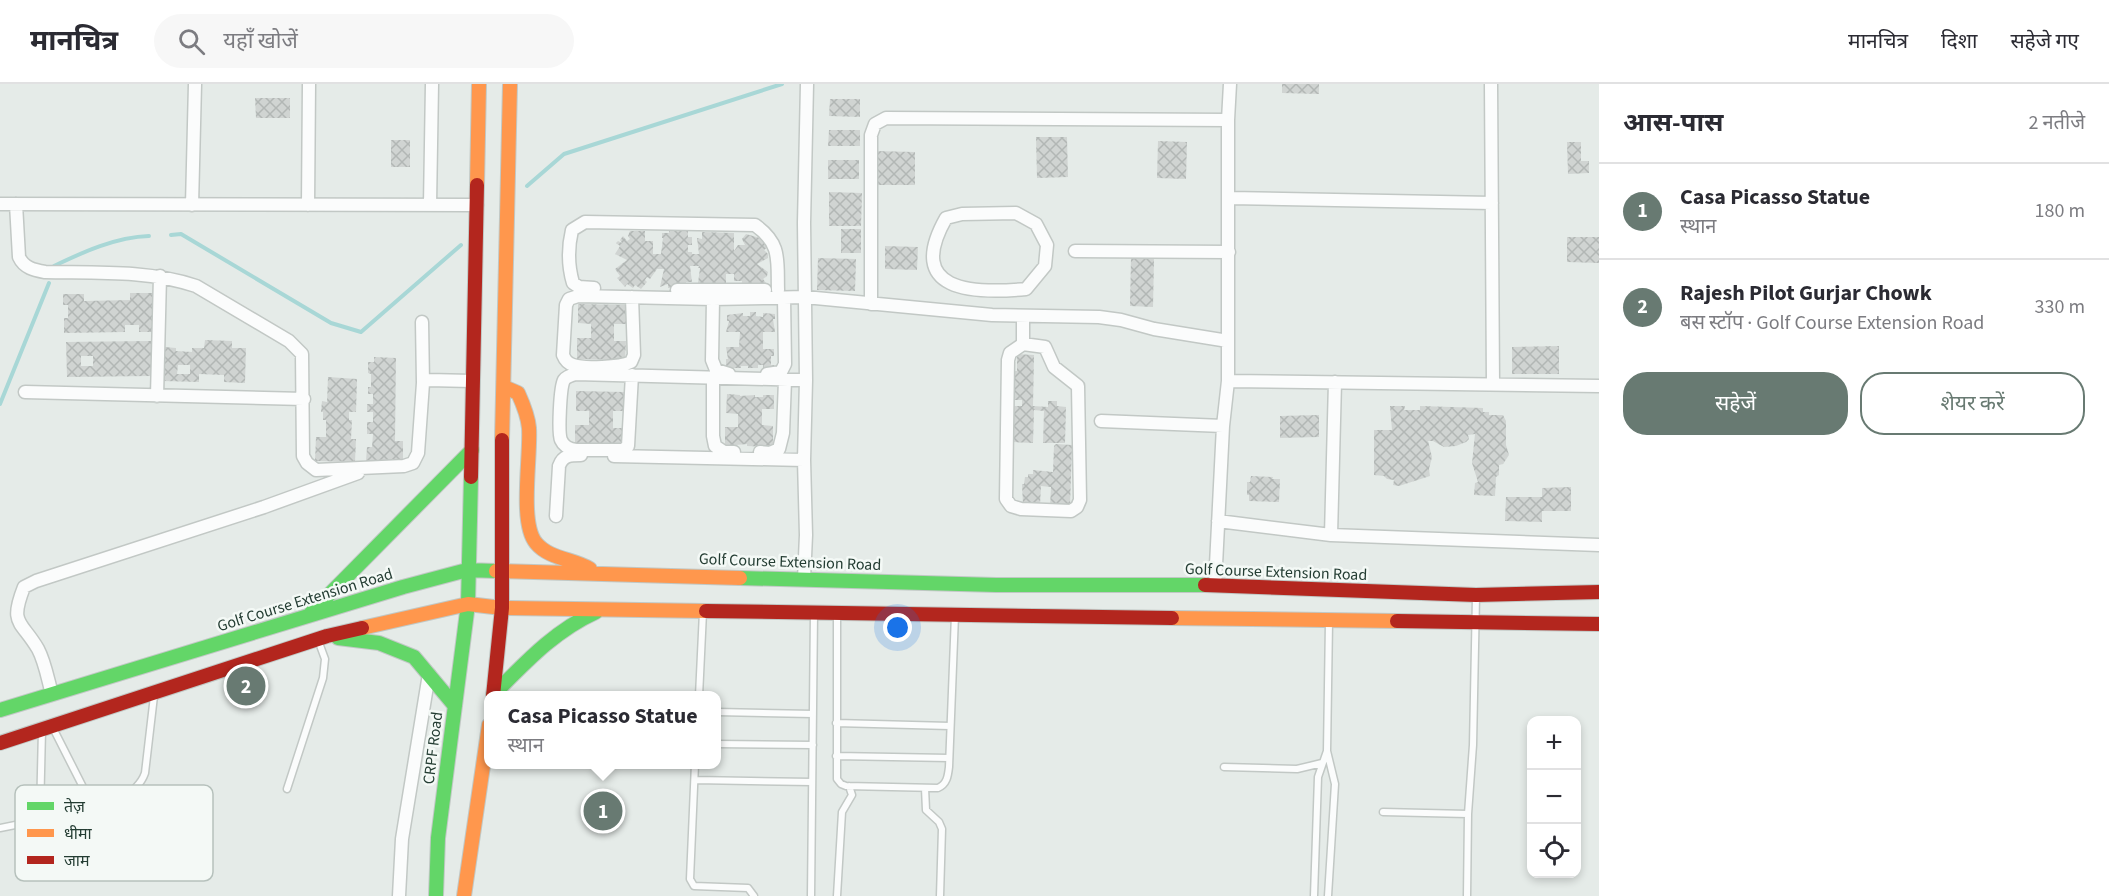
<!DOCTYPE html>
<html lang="hi">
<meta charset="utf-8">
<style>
:root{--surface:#fff;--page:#f7f7f7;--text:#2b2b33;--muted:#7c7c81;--line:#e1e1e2;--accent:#687a72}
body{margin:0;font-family:"Source Sans 3","Noto Sans Devanagari",sans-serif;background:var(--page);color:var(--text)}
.controls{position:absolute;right:18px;bottom:18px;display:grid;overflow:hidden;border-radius:12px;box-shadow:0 3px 9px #0003}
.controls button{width:54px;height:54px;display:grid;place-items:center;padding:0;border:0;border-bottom:2px solid var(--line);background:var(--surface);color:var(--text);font:30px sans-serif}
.you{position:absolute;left:898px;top:544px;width:21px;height:21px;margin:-15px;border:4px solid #fff;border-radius:50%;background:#1a73e8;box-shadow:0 0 0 9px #1a73e833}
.badge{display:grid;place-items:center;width:39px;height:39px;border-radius:50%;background:var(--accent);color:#fff;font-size:20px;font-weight:700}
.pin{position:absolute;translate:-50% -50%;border:3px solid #fff;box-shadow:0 2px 6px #0006}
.popup{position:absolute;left:484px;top:607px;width:237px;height:78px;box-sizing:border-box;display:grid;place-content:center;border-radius:12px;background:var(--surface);filter:drop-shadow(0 2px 4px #0005);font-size:20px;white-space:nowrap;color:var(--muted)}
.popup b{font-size:22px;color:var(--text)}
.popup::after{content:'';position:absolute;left:50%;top:100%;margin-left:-12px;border:12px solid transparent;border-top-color:var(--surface)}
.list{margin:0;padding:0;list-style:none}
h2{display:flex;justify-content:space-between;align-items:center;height:78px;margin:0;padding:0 24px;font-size:26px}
h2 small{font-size:20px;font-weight:400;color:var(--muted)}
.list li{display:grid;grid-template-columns:39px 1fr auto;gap:18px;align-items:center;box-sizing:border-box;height:96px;padding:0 24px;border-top:2px solid var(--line)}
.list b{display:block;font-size:22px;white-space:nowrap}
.list p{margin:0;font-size:20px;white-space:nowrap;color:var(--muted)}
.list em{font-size:20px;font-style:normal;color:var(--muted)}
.actions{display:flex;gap:12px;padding:18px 24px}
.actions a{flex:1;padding:14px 0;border:2px solid var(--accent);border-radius:24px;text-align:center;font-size:21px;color:var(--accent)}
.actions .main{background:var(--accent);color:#fff}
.icon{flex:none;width:33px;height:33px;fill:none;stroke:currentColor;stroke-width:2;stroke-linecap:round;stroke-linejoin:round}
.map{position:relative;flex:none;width:1599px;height:812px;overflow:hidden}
header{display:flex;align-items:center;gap:36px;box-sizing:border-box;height:84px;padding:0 30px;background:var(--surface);border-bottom:2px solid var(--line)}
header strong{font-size:28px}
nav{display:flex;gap:33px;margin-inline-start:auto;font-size:21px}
.search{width:420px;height:54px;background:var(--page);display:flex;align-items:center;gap:15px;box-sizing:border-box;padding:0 21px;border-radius:33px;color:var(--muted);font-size:22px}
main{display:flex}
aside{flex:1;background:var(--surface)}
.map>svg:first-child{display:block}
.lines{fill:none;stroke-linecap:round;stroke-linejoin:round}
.stream{stroke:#a8d7d6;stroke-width:4}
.building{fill:url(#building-cross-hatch);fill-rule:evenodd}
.lane-casing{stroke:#c2c8c5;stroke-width:9}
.street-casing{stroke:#c2c8c5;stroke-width:15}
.fast-casing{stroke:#c1c8c5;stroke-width:16}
.slow-casing{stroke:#c1c8c5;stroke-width:16}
.jam-casing{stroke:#c1c8c5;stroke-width:16}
.lane{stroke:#fbfcfc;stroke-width:6}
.street{stroke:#fbfcfc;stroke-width:12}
.fast{stroke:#63d668;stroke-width:14}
.slow{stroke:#ff974d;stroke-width:14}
.jam{stroke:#b3261e;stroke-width:14}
.labels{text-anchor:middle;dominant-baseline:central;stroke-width:5;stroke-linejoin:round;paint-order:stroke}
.street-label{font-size:16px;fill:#243d33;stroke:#f4f9f6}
.key{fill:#f4f9f6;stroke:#b6c1bc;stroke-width:1.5}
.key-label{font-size:16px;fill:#243d33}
</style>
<header>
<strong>मानचित्र</strong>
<div class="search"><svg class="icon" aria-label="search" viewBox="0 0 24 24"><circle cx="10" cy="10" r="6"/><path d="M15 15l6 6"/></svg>यहाँ खोजें</div>
<nav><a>मानचित्र</a><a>दिशा</a><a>सहेजे गए</a></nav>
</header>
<main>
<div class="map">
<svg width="1599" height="812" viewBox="0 0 1599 812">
<defs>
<pattern id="building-cross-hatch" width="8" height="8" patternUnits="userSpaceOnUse" patternTransform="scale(1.5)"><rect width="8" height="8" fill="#d0d4d2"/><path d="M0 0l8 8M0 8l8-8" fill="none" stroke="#b2b7b5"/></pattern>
</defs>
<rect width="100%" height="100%" fill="#e5ebe8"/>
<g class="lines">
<path class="stream" d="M527,102L564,70L782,0
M171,151L181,150L331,239L361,248L461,161
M54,182C83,168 116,153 149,152
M0,320L49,199"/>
</g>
<path class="building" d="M1282,0H1319V10L1282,9Z
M255,14H290V34H256Z
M830,15H860V33L829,32Z
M829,46H860V62H828Z
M1036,53H1067L1068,93L1037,94Z
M391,56H410V83H391Z
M1158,57L1187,58L1186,95L1157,94Z
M1567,58H1581V77H1589V89L1568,90Z
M874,67L915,68V101H874Z
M828,76H859V95H828Z
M829,108L862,109L861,142H829Z
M841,145H861V169H841Z
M630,147H645V157H653V170H661L663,154H662V149H669V147H688V153H692V161H688V168H692V170H699L697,154L702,155V148L734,149V167L738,161H745L742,155L746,150L760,154L768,163L764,166L768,170V174L757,180L768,188L767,192L763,195L766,199L758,205L741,204L742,197H734V190H726V205H701V199H698L700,184H698L699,182H690L692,198H686V204H668V200L660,203L664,185H657L650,195L647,193L645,196L647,198L641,205L635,201L633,204L627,200L625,203L617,194L620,192L615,185L627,176L615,170L620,162L616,159L618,157L622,159L620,156L623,152L627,157L630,155L628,152Z
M1567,153H1599V179L1567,178Z
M885,162L918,163L917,186L885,185Z
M818,174L856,175L855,207L817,206Z
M1131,174H1154L1153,223L1130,222Z
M130,209H153L154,248H139V241H125V248L64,249V234H68V221H63V210H84V217L130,216Z
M578,220L626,221V240H614V257H626L625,276L577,275V254H591V240L578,239Z
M750,228H756V232L763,233V229L775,230V235H773L775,248H763V265H774V272H771V281H774V288H763V281H758V284H748V282H741V284H726V275H728L726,263H739L740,248H726L729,237H727V231L743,229V232H750Z
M205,256L232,257V264H246L245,299L224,298V291L199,290V298L163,297L164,263L176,264V267L192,268V264H204ZM178,281H190V290H177Z
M151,257L152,292L67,293L66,258ZM81,272H93V282H81Z
M1559,262V290H1512V263Z
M1017,270L1034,271L1033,322L1048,323V317H1057V322L1066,323L1065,359H1043L1044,327L1034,326L1033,359L1012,358L1013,322H1022V316H1014L1012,311L1013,287H1017Z
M374,273L396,274L395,357H403V378L366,377L367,363H372L373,350H367V338H373V328H367V320H373V310H368V303H371V290L368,289V278H374Z
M328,293L357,295L356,328H349V336H352L351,355H356L355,378L315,377L316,353H326V336H323V328H321L322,317L327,318Z
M576,307L624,308V327H613V344H624V363L575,362V341H589V327H576Z
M727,310L740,311V312L755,311V313H763V311H774V325H762V341L773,342V363L747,362V360L725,362V343H738V330L726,329Z
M1390,322H1405L1404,326H1420V322L1483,324V328H1489V331H1503L1506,337V361L1509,371L1503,380L1499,381V391L1496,393L1495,412L1474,411L1475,399L1478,398L1472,379L1475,350L1468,351L1469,355L1466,358L1456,362L1444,363L1433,357H1428L1432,373L1429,385L1430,392L1399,402L1393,401L1394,396L1387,395L1384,392L1374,391V346H1392Z
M1319,331V353L1280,354V332Z
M1056,360L1072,361L1070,423L1050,422L1051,403L1041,402L1040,421H1023L1022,400H1024L1025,393H1028V390H1033V386L1053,388L1054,362Z
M1251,392L1273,393L1272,395H1280L1279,418L1249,417V411H1247V398H1250Z
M1571,403V427H1542V438L1505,437L1506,413H1542V404Z
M144,718L157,719V746L144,745Z
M135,727L140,746L89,761L83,741Z"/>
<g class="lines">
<defs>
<path id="lane" d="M837,531V695L841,700L846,702L938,704C947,700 948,692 949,683L955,531
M699,612L703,528
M717,628L813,630
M836,639L950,642
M52,642L87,711C105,728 138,710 145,689L154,612
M717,660L813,661
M836,672L949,674
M695,680L690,795L694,802L748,804L754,812
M1224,683L1297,685L1322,679
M695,696L812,698
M925,704L926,726L939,738L942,745L940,812
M287,705L323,594L325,575L318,556
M1383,728L1468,730
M0,744L35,737L40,730L42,646
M811,812L814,529
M837,812L842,728L852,711L849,702
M1314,812L1318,693L1327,667
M1328,812L1335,700L1327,667L1329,538
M1467,812L1468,730L1473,661L1476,513"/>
<path id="street" d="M1491,0L1493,300
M1230,114L1492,119
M0,120L477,121
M16,120L19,173C24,184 34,186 45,188C95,189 148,186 196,202L289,257L302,270L303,372L307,379L316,386L404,382L413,379L418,369L423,299L428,296L472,297
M192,121L195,0
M308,121L309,0
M430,121L432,0
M1016,129L1036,140L1047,161L1045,182L1026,205C973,210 904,208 946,134L962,130Z
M1075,167L1229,168
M594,204L579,203L573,199C568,182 568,163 572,146L585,138L755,141C782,160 777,177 778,206
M677,206H765
M632,213L634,271L631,278C621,283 584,285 573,281C567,279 565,276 563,271L566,221L569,215L578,212L713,215L805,213L992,231L1099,233L1121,236L1154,245L1228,257
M713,215L712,276L716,286L729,290
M871,220V51L875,40L886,34L1228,36
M422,238L423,299
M1023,260L1045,263L1054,283L1078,302L1080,416L1077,423L1071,427L1021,425L1011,422L1006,415L1008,276L1010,269L1023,260V232
M767,290L781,288L785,280L784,214
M632,291L628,362L623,366H576C569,365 564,363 561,356C558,349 560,303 564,296C567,292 572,291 576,290L806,296
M713,294V352L715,362L724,368H734
M1228,297L1599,302
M25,308L304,315
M157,312L160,192
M1101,337L1223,342
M760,368L770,369L779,365L783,349L785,296
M614,372L804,376
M556,432L559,382C563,371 570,371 581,371
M1218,437L1331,451L1599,461
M1331,451L1335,298
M804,495L806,451L804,376L806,296L804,139L807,0
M1215,501L1223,342L1228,297V36L1230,0
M52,610C48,596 45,578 38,565C21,536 9,541 24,503L36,497L264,423L358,389
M399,812L402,755L429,590"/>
<path id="fast" d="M740,494L996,501H1205
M311,529L472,366
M338,554L379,559L414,573L455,622
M493,611C525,579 554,547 596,528
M0,626L403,503L467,486L496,487
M436,812L438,754L468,520L471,393"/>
<path id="slow" d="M477,101L479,0
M504,303L518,309C523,320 528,332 529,344C531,372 519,439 536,459C549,475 574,475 590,485
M502,356L510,0
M496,487L740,494
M1172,534L1397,537
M362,544L468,520L502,524L706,527
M464,812L489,641"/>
<path id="jam" d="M471,393L477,101
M1205,501L1476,511L1599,508
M706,527L1172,534
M1397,537L1599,540
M493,612L502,524V356
M0,659L327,552L362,544"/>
</defs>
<use href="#lane" class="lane-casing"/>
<use href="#street" class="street-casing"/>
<use href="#fast" class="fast-casing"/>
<use href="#slow" class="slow-casing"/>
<use href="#jam" class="jam-casing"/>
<use href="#lane" class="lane"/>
<use href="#street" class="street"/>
<use href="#fast" class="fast"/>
<use href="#slow" class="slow"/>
<use href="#jam" class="jam"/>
</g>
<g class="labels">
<g class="street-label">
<text transform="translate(790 478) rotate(2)">Golf Course Extension Road</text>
<text transform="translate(1276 488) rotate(2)">Golf Course Extension Road</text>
<text transform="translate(305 516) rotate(-17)">Golf Course Extension Road</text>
<text transform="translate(433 664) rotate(-83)">CRPF Road</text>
</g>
</g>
<rect x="15" y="701" width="198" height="96" rx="9" class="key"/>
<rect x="27" y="718" width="27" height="8" fill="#63d668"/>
<rect x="27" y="745" width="27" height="8" fill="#ff974d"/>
<rect x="27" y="772" width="27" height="8" fill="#b3261e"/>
<g class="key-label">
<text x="64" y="728">तेज़</text>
<text x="64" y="755">धीमा</text>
<text x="64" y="782">जाम</text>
</g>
</svg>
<div class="controls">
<button>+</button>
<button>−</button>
<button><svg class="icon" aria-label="locate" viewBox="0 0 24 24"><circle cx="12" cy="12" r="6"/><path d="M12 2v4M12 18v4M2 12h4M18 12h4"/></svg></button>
</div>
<div class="you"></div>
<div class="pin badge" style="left:603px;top:727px">1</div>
<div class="popup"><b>Casa Picasso Statue</b>स्थान</div>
<div class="pin badge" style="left:246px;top:602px">2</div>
</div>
<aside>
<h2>आस-पास<small>2 नतीजे</small></h2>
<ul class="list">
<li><span class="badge">1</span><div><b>Casa Picasso Statue</b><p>स्थान</p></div><em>180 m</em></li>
<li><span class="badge">2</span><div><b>Rajesh Pilot Gurjar Chowk</b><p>बस स्टॉप · Golf Course Extension Road</p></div><em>330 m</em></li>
</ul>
<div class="actions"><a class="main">सहेजें</a><a>शेयर करें</a></div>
</aside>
</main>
